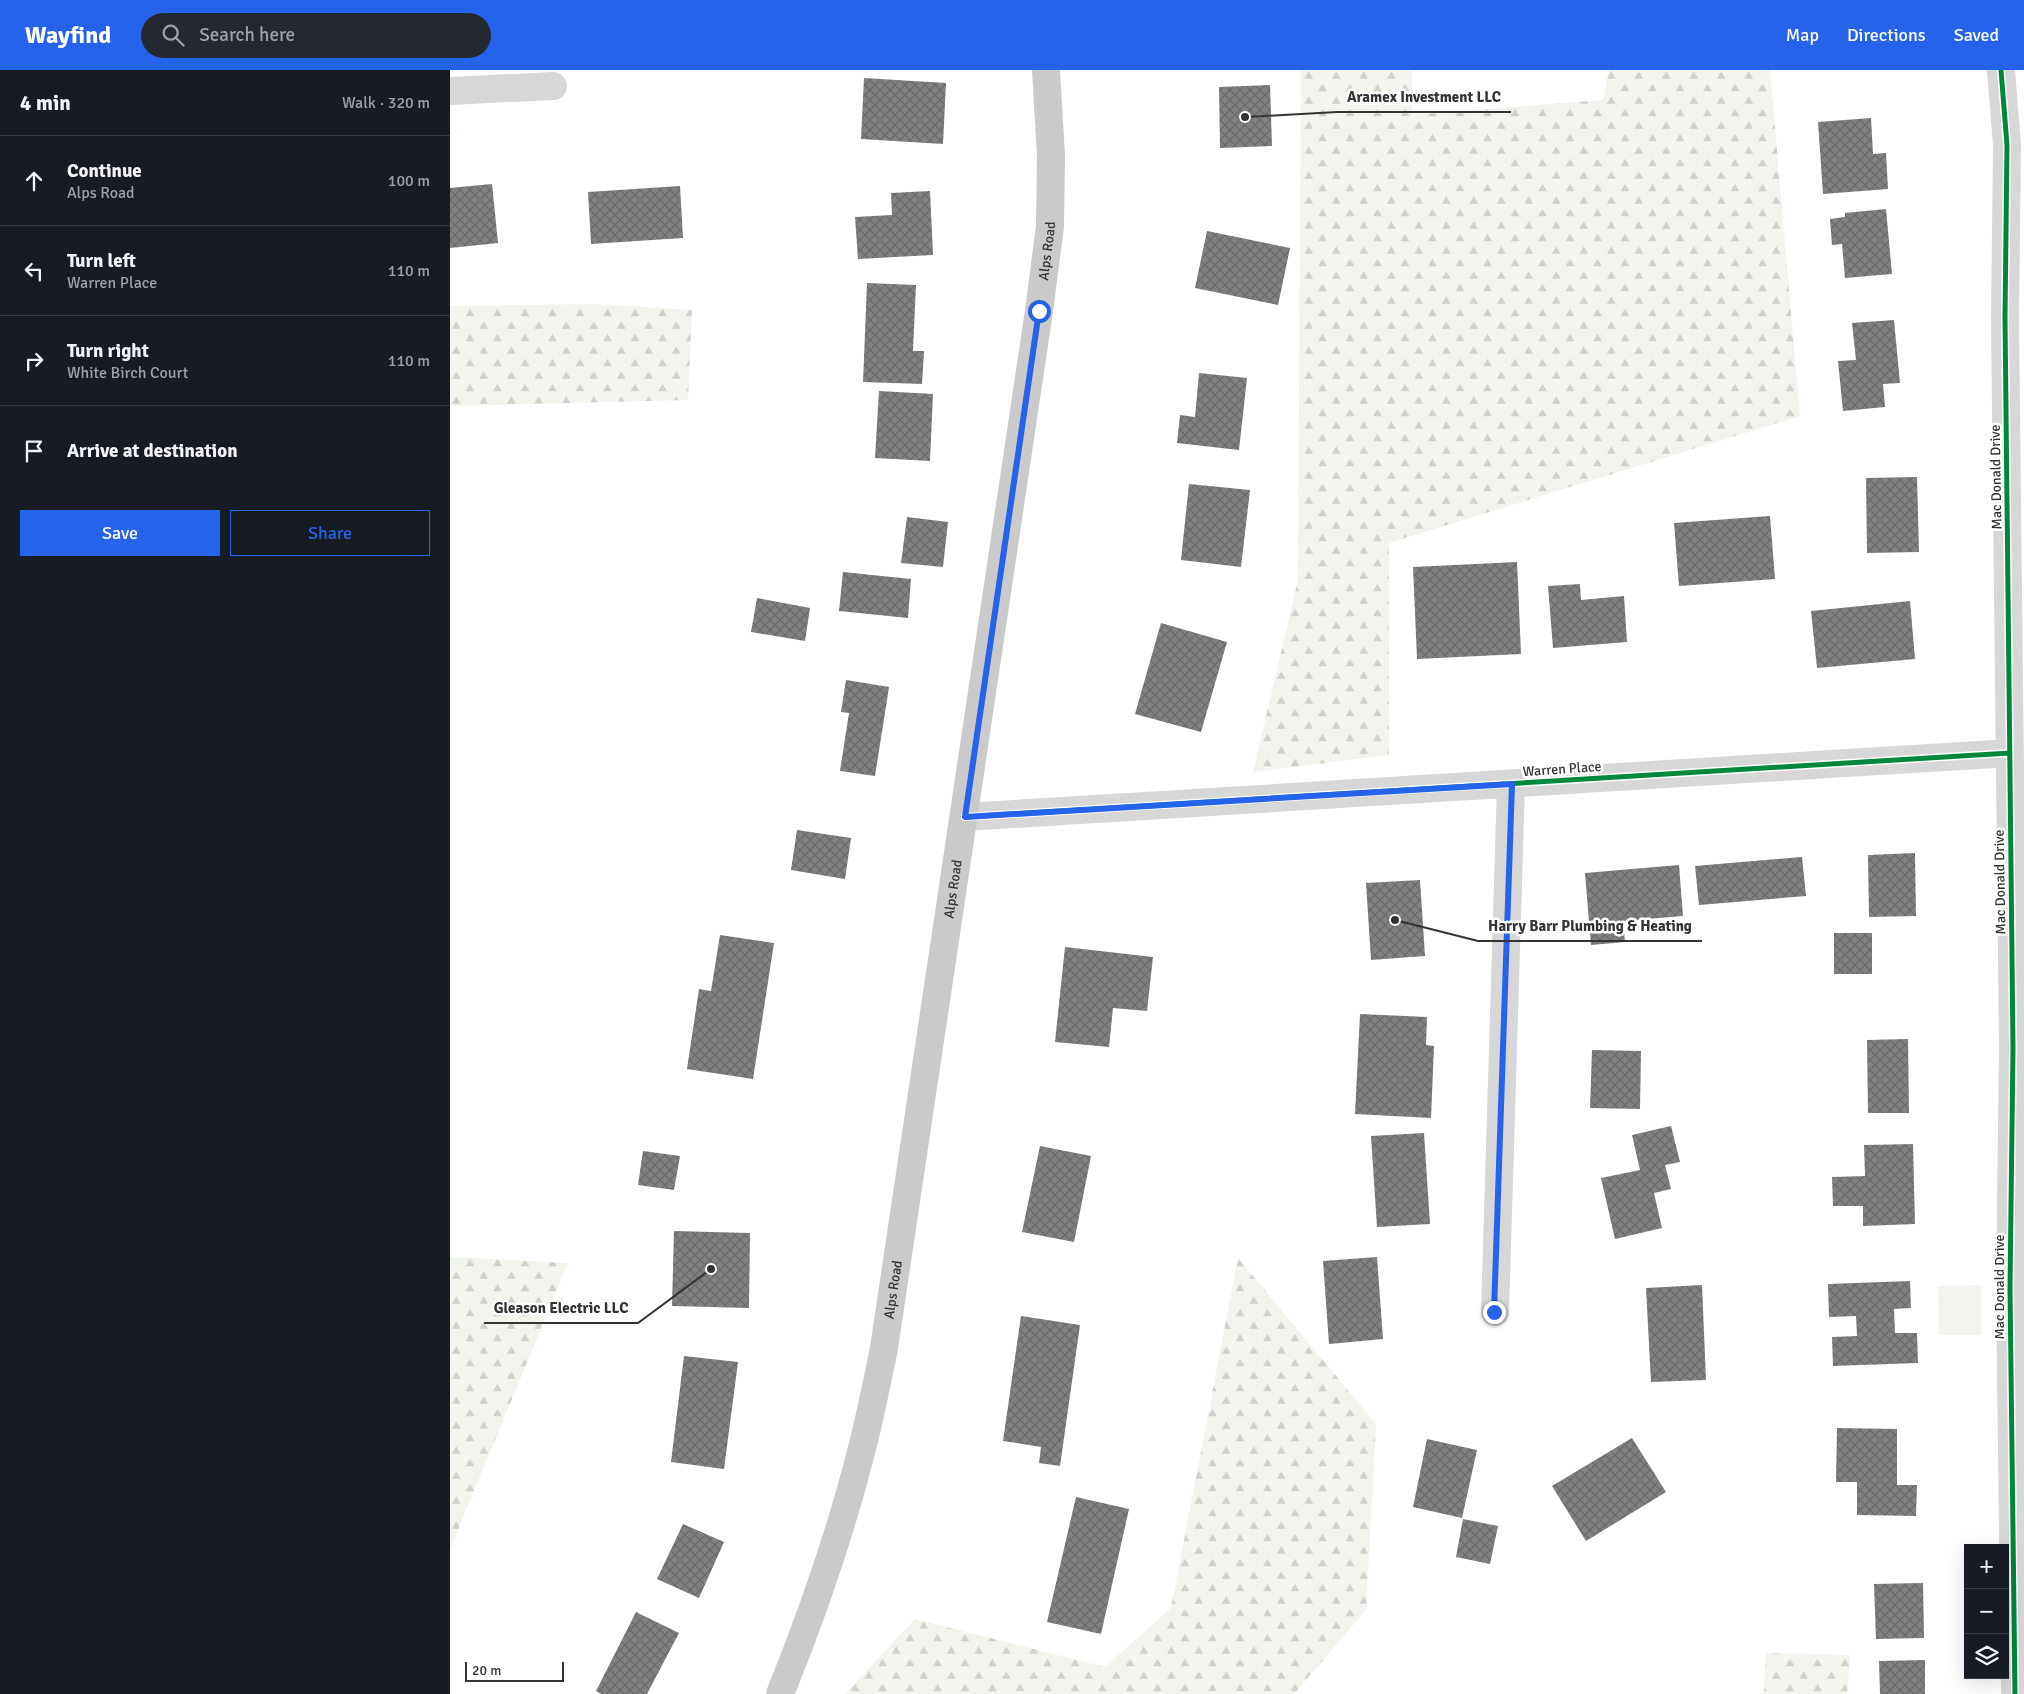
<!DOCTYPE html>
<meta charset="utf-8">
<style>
:root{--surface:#171b24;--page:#242831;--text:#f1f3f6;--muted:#9ea1a6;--line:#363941;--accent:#2563eb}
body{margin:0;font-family:Signika,sans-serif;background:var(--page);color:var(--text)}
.controls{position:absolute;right:15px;bottom:15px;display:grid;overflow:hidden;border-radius:0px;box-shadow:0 5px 20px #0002}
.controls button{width:45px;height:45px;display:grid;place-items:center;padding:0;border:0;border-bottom:1px solid var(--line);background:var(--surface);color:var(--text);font:25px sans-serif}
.scale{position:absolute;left:15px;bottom:12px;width:99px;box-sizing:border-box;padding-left:5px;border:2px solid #333;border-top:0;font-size:14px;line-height:18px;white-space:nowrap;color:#333;-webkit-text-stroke:4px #fff;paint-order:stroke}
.stop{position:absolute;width:15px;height:15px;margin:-11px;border:4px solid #2563eb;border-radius:50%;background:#fff}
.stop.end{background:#2563eb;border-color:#fff;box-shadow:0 1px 5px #0008}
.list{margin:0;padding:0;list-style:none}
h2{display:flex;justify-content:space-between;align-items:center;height:65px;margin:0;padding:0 20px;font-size:21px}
h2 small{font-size:16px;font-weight:400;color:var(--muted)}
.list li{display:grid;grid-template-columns:32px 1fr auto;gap:15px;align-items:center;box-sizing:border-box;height:90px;padding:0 20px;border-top:1px solid var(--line)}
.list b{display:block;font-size:19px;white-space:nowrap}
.list p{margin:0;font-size:16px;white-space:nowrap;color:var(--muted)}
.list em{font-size:16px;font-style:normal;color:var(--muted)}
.actions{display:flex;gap:10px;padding:15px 20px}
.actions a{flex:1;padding:11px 0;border:1px solid var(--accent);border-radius:0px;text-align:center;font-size:18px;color:var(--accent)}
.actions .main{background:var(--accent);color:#fff}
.icon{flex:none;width:28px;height:28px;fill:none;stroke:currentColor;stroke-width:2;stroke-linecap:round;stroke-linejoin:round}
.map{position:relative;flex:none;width:1574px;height:1624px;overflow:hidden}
header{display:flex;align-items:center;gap:30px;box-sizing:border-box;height:70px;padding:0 25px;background:var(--accent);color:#fff}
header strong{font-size:24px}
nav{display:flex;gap:28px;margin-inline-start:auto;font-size:18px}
.search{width:350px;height:45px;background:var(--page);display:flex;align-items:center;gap:12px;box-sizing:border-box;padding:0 18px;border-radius:28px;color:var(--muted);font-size:19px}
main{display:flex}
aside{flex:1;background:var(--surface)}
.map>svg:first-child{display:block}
.green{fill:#f1f5ed}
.forest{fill:url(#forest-firs)}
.building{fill:url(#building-cross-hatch)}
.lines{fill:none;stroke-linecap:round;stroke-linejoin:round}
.minor{stroke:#d7d7d7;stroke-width:28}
.major{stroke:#cacaca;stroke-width:28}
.cycleway-casing{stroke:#fff;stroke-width:8}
.cycleway{stroke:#00873e;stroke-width:5}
.route{stroke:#2563eb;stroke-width:6}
.labels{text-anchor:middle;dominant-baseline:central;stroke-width:5;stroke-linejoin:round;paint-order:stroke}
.street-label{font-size:14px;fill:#333;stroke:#fff}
.leader{fill:none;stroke:#333;stroke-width:2}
.callout-dot{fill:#333;stroke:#fff;stroke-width:2}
.callout-label{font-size:15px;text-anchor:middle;font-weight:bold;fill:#333;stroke:#fff;stroke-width:5;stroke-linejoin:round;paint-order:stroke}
</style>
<header>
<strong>Wayfind</strong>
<div class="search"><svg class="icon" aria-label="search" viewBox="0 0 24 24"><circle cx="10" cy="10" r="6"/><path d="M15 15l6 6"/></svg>Search here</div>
<nav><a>Map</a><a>Directions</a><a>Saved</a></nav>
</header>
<main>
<aside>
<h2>4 min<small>Walk · 320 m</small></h2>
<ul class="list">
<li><svg class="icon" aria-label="ahead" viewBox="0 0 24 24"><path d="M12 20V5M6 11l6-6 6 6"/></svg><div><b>Continue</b><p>Alps Road</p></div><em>100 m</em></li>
<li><svg class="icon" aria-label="left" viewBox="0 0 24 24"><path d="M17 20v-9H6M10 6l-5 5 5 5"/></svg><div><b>Turn left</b><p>Warren Place</p></div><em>110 m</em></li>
<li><svg class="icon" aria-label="right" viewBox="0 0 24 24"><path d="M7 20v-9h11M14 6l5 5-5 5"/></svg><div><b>Turn right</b><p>White Birch Court</p></div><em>110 m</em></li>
<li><svg class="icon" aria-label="arrive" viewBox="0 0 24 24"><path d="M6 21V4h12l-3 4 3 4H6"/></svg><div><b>Arrive at destination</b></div></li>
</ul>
<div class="actions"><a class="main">Save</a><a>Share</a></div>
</aside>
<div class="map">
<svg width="1574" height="1624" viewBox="0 0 1574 1624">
<defs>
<pattern id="forest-firs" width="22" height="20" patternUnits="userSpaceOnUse" patternTransform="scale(1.25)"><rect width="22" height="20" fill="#f1f5ed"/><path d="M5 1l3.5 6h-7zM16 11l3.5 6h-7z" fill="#cfd2cc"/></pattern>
<pattern id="building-cross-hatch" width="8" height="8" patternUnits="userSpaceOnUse" patternTransform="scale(1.25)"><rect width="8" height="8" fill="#818181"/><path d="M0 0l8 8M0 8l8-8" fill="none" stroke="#6a6a6a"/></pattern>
</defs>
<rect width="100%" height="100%" fill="#fff"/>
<path class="green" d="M1531,1215V1265H1489L1488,1216Z"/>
<path class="forest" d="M851,0H962V45L1153,30L1159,0H1320L1350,346L939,473V685L803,702L848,510Z
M143,234L242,240L238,330L0,336V236Z
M0,1187L118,1193L0,1479Z
M788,1188L926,1354L916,1540L844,1624H395L465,1549L655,1597L721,1538Z
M1316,1583L1400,1585L1397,1624H1314Z"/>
<path class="building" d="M414,8L496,13L493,74L411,69Z
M820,15L822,76L770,78L769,17Z
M1421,48L1423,84L1436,83L1438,119L1373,124L1368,52Z
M42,114L48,173L0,178V118Z
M230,116L233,168L141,174L138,122Z
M480,121L483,185L408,189L405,147L442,145L441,123Z
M1436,139L1442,204L1395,208L1392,174L1382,175L1380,149L1395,147V143Z
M757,161L840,178L828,235L745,218Z
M417,213L466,215L463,281H474L472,314L413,312Z
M1444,250L1450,313L1433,314L1435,337L1393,341L1388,291L1406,290L1402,253Z
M749,303L797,308L789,380L727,373L730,345L745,347Z
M429,321L483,324L480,391L425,388Z
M1467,407L1469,482L1417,483L1416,408Z
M739,414L800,420L791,497L731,490Z
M1320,446L1325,509L1229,516L1224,453Z
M457,447L498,452L493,497L451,493Z
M1067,492L1071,584L967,589L963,497Z
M393,502L461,509L458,548L389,541Z
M1130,514L1131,530L1174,526L1177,572L1103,578L1098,516Z
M307,528L360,538L355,571L301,562Z
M1460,531L1465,589L1367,598L1361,541Z
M711,553L777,572L751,662L685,644Z
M396,610L439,617L425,706L390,701L399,643L391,642Z
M347,760L401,768L395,809L341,800Z
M1465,783L1466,846L1419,847L1418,785Z
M1352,787L1356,826L1249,835L1245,796Z
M1229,795L1233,846L1173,851L1175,872L1141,875L1135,803Z
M970,810L975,886L921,890L916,813Z
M1384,863H1422V904H1384Z
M270,865L324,873L303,1009L237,999L249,919L261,921Z
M615,877L703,887L697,941L663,938L659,977L605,972Z
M910,944L977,947L976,975L984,976L981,1048L905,1044Z
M1458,969L1459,1043H1418L1417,970Z
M1142,980L1191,981L1190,1039L1140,1038Z
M1221,1056L1230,1092L1215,1095L1221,1119L1204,1123L1212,1158L1165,1169L1151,1108L1190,1100L1182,1065Z
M974,1063L980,1154L927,1157L921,1066Z
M1463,1074L1465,1154L1413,1156V1136H1383L1382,1107L1415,1106L1414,1075Z
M590,1076L641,1086L624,1172L572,1162Z
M193,1081L230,1086L224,1120L188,1115Z
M224,1161L300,1163L299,1238L222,1236Z
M927,1187L933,1269L879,1274L873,1191Z
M1460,1211L1461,1238L1444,1239L1445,1263H1467L1468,1293L1383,1296L1382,1267L1407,1266L1406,1246L1379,1247L1378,1214Z
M1252,1215L1256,1310L1201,1312L1196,1218Z
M571,1246L630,1255L610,1396L589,1393L591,1377L553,1371Z
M234,1286L288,1292L274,1399L221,1392Z
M1387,1358L1447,1359V1415H1467L1466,1446L1407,1445V1412H1386Z
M1182,1368L1216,1422L1136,1471L1102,1416Z
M977,1369L1027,1380L1012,1448L963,1437Z
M626,1427L679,1439L651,1564L597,1552Z
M1013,1449L1048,1456L1040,1494L1006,1487Z
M233,1454L274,1472L249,1528L207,1509Z
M1473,1513L1474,1568L1426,1569L1424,1514Z
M186,1542L229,1563L197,1624H151L146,1621Z
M1475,1590V1624H1430L1429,1591Z"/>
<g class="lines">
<path class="minor" d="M1551,0L1557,75L1555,248L1563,978L1560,1218L1565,1624
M0,21L103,16
M515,747L1560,683
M1045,1242L1061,714"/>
<path class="major" id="s1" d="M330,1624C362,1545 390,1465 411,1382C420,1348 427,1313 434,1278L589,241L600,156L601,86L596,0"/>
<defs>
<path id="cycleway" d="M1551,0L1557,75L1555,248L1563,978L1560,1218L1565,1624
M515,747L1560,683"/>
</defs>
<use href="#cycleway" class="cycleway-casing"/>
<use href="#cycleway" class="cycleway"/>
</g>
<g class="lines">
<path class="route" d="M589,241L515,747L1062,714L1044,1242"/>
</g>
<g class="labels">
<g class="street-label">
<text stroke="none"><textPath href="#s1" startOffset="1471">Alps Road</textPath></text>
<text transform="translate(1546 407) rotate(-91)">Mac Donald Drive</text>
<text transform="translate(1112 699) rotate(-4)">Warren Place</text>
<text transform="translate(1550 812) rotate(-91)">Mac Donald Drive</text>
<text stroke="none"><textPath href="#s1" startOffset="826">Alps Road</textPath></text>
<text transform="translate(1549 1217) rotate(-90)">Mac Donald Drive</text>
<text stroke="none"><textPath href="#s1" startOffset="421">Alps Road</textPath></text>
</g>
</g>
<path class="leader" d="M795 47L887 42H1061M945 850L1028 871H1252M261 1199L188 1253H34"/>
<g class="callout-dot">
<circle cx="795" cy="47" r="5"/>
<circle cx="945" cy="850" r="5"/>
<circle cx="261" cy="1199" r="5"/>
</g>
<g class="callout-label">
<text x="974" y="32">Aramex Investment LLC</text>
<text x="1140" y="861">Harry Barr Plumbing &amp; Heating</text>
<text x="111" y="1243">Gleason Electric LLC</text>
</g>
</svg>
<div class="controls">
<button>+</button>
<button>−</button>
<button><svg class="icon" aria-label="layers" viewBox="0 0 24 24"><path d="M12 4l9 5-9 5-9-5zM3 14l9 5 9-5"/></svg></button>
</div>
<div class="scale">20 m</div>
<div class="stop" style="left:589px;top:241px"></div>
<div class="stop end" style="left:1044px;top:1242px"></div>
</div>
</main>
